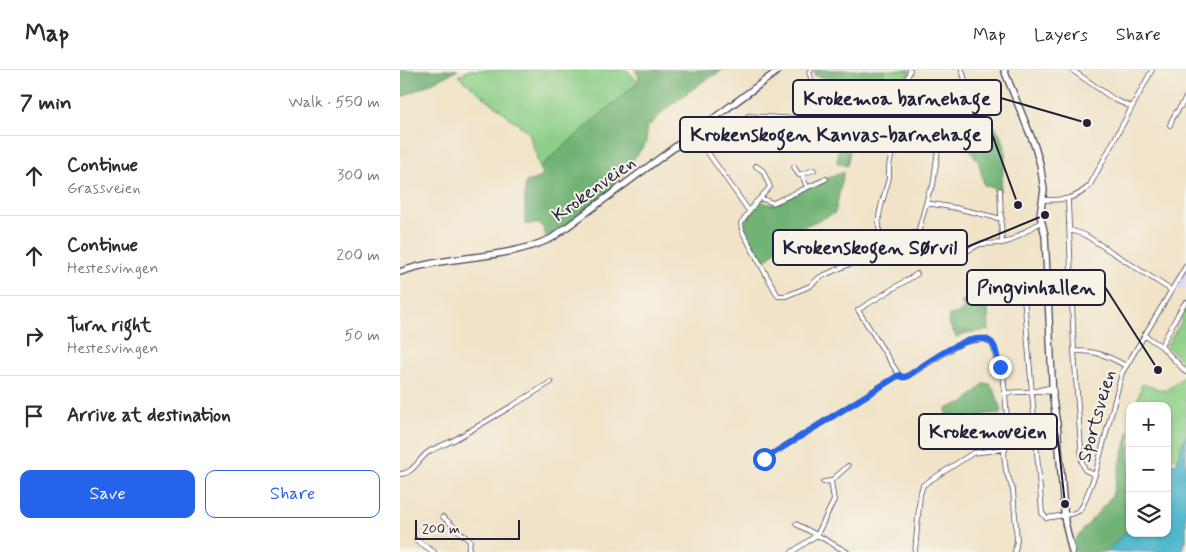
<!DOCTYPE html>
<meta charset="utf-8">
<style>
:root{--surface:#fff;--page:#f7f7f7;--text:#2b2b33;--muted:#7c7c81;--line:#e1e1e2;--accent:#2563eb}
body{margin:0;font-family:Mynerve,sans-serif;background:var(--page);color:var(--text)}
.controls{position:absolute;right:15px;bottom:15px;display:grid;overflow:hidden;border-radius:10px;box-shadow:0 1px 4px #0004}
.controls button{width:45px;height:45px;display:grid;place-items:center;padding:0;border:0;border-bottom:1px solid var(--line);background:var(--surface);color:var(--text);font:25px sans-serif}
.scale{position:absolute;left:15px;bottom:12px;width:105px;box-sizing:border-box;padding-left:5px;border:2px solid #22223b;border-top:0;font-size:14px;line-height:18px;white-space:nowrap;color:#22223b;-webkit-text-stroke:4px #f7f3e8;paint-order:stroke}
.stop{position:absolute;width:15px;height:15px;margin:-11px;border:4px solid #2563eb;border-radius:50%;background:#fff}
.stop.end{background:#2563eb;border-color:#fff;box-shadow:0 1px 5px #0008}
.list{margin:0;padding:0;list-style:none}
h2{display:flex;justify-content:space-between;align-items:center;height:65px;margin:0;padding:0 20px;font-size:21px}
h2 small{font-size:16px;font-weight:400;color:var(--muted)}
.list li{display:grid;grid-template-columns:32px 1fr auto;gap:15px;align-items:center;box-sizing:border-box;height:80px;padding:0 20px;border-top:1px solid var(--line)}
.list b{display:block;font-size:19px;white-space:nowrap}
.list p{margin:0;font-size:16px;white-space:nowrap;color:var(--muted)}
.list em{font-size:16px;font-style:normal;color:var(--muted)}
.actions{display:flex;gap:10px;padding:15px 20px}
.actions a{flex:1;padding:11px 0;border:1px solid var(--accent);border-radius:10px;text-align:center;font-size:18px;color:var(--accent)}
.actions .main{background:var(--accent);color:#fff}
.icon{flex:none;width:28px;height:28px;fill:none;stroke:currentColor;stroke-width:2;stroke-linecap:round;stroke-linejoin:round}
.map{position:relative;flex:none;width:786px;height:482px;overflow:hidden}
header{display:flex;align-items:center;gap:30px;box-sizing:border-box;height:70px;padding:0 25px;background:var(--surface);border-bottom:1px solid var(--line)}
header strong{font-size:24px}
nav{display:flex;gap:28px;margin-inline-start:auto;font-size:18px}
main{display:flex}
aside{flex:1;background:var(--surface)}
.map>svg:first-child{display:block}
.built{fill:#dfd5f5}
.green{fill:#8ccf87;stroke:#577861}
.forest{fill:#71b274;stroke:#4a6a58}
.water{fill:#4fb7cd;stroke:#386c84}
.lines{fill:none;stroke-linecap:round;stroke-linejoin:round}
.street-casing{stroke:#413f50;stroke-width:5.5}
.secondary-casing{stroke:#413f50;stroke-width:8}
.street{stroke:#fff;stroke-width:4}
.secondary{stroke:#fff;stroke-width:5.5}
.route{stroke:#2563eb;stroke-width:6}
.labels{text-anchor:middle;dominant-baseline:central;stroke-width:4;stroke-linejoin:round;paint-order:stroke}
.street-label{font-size:19px;fill:#22223b;stroke:#f7f3e8}
.leader{fill:none;stroke:#22223b;stroke-width:2}
.callout-dot{fill:#22223b;stroke:#f7f3e8;stroke-width:2}
.callout{fill:#f7f3e8;stroke:#22223b;stroke-width:2}
.callout-label{font-size:20px;text-anchor:middle;font-weight:bold;fill:#22223b}
</style>
<header>
<strong>Map</strong>
<nav><a>Map</a><a>Layers</a><a>Share</a></nav>
</header>
<main>
<aside>
<h2>7 min<small>Walk · 550 m</small></h2>
<ul class="list">
<li><svg class="icon" aria-label="ahead" viewBox="0 0 24 24"><path d="M12 20V5M6 11l6-6 6 6"/></svg><div><b>Continue</b><p>Grassveien</p></div><em>300 m</em></li>
<li><svg class="icon" aria-label="ahead" viewBox="0 0 24 24"><path d="M12 20V5M6 11l6-6 6 6"/></svg><div><b>Continue</b><p>Hestesvingen</p></div><em>200 m</em></li>
<li><svg class="icon" aria-label="right" viewBox="0 0 24 24"><path d="M7 20v-9h11M14 6l5 5-5 5"/></svg><div><b>Turn right</b><p>Hestesvingen</p></div><em>50 m</em></li>
<li><svg class="icon" aria-label="arrive" viewBox="0 0 24 24"><path d="M6 21V4h12l-3 4 3 4H6"/></svg><div><b>Arrive at destination</b></div></li>
</ul>
<div class="actions"><a class="main">Save</a><a>Share</a></div>
</aside>
<div class="map">
<svg width="786" height="482" viewBox="0 0 786 482">
<rect width="100%" height="100%" fill="#f7f3e8"/>
<filter id="ink" filterUnits="userSpaceOnUse"><feTurbulence type="fractalNoise" baseFrequency=".02" numOctaves="2"/><feDisplacementMap in="SourceGraphic" scale="10" xChannelSelector="R" yChannelSelector="G"/><feConvolveMatrix kernelMatrix="1 2 1 2 8 2 1 2 1" color-interpolation-filters="sRGB"/></filter>
<filter id="wash" filterUnits="userSpaceOnUse"><feTurbulence type="fractalNoise" baseFrequency=".0096" numOctaves="4" result="noise"/><feDisplacementMap in="SourceGraphic" scale="20" xChannelSelector="R" yChannelSelector="G"/><feGaussianBlur stdDeviation="1.12" result="paint"/><feColorMatrix in="noise" values="0 0 0 0 0 0 0 0 0 0 0 0 0 0 0 0 0 1.4 0 .05"/><feComposite in="paint" operator="in"/></filter>
<g filter="url(#wash)">
<rect width="100%" height="100%" fill="#f0e3c7"/>
<path class="built" d="M786,196V219L771,220Z"/>
<path class="green" d="M69,0H227L238,12L140,98L129,63L58,6Z
M484,0H510L505,15H481Z
M786,238V293L782,291L766,276L782,251L780,247Z
M786,307V364L778,389L767,387V336H736L742,314L765,321L782,308Z"/>
<path class="forest" d="M0,0H58L0,28Z
M235,0H323L301,13L267,38L247,58L246,73L226,99L219,115L163,157L148,166L145,165C141,148 138,156 125,154V116L126,112L140,108L142,106L140,97L238,12L239,6Z
M414,0H484L481,15L415,6Z
M463,16L459,40L486,44L496,47L494,54H455L447,96L437,93L441,56L445,47L447,24Z
M582,44C613,71 606,83 600,120L584,115L579,93L569,79L563,66L541,62L542,56L558,57L567,55V50Z
M444,102L435,143L398,159L363,193L342,157L359,131L373,135L428,108Z
M585,214L583,224L588,238L589,260L566,263L556,267L548,252L549,245L557,244L564,239L561,232Z
M584,313L590,314L594,319L602,342L599,345C581,340 574,350 561,360C548,358 546,351 546,339L558,334H563Z
M729,360L730,455L728,460L706,482H675L672,473L712,426Z"/>
<path class="water" d="M786,364V471L781,482H706L728,460L730,455V463H767V392L776,394Z"/>
</g>
<g filter="url(#ink)">
<g class="lines">
<defs>
<path id="street" d="M562,0L571,30L587,48
M672,0L715,30L732,37
M462,14L505,15
M502,34L541,40
M500,44L505,15L510,0
M348,46L401,49L408,47C414,39 413,11 409,2L411,0
M409,46L419,50L427,48
M770,55C772,45 782,37 786,27
M294,63L349,141
M336,63L391,67L393,48
M391,67L426,70L430,20L447,21
M356,96L363,101L370,117L360,128
M394,97L399,105L414,100
M402,105L407,117
M426,109L373,133L360,128L356,132L341,153L342,161L378,226H386L410,216L420,207L452,193L475,189L511,163H518L546,189L550,190L580,174L602,173L610,171L641,152
M600,120L602,173
M668,129L674,281L682,392L685,400L695,405
M643,130C662,130 676,130 690,115L752,0
M526,133L556,138L602,149
M670,160L685,165L771,220
M518,163L529,122L533,116L541,57
M489,178C469,156 483,133 489,108C489,104 489,100 489,96C492,83 494,70 497,57
M517,204L458,240L499,305L502,307H506L563,272L585,269L590,272L594,277L596,289L603,304L605,323L637,321L654,322
M646,210H630L624,212L623,215L642,443L646,448L671,444L679,441L683,435L695,405L722,303L786,196
M744,265L761,276L786,302
M761,276L782,237L786,232
M674,281C696,281 707,285 726,296
M639,320L653,317
M605,323L609,371L605,379L604,385L606,401L613,420L617,470L615,482
M364,389L499,305
M0,404C14,404 19,387 30,381C37,377 46,374 54,370C87,351 119,332 151,312
M423,412L431,411L448,396
M43,447L70,471L68,482
M396,454L417,465L434,430L431,411
M16,470L34,482
M392,482L417,465L447,482
M515,482L520,425L523,415L573,383L605,379"/>
<path id="secondary" d="M604,0L634,74L640,94L644,120L640,145L645,165L653,329L657,355
M0,202C49,184 104,191 152,168L379,0
M657,353L665,452L672,482"/>
</defs>
<use href="#street" class="street-casing"/>
<use href="#secondary" class="secondary-casing"/>
<use href="#street" class="street"/>
<use href="#secondary" class="secondary"/>
</g>
</g>
<g class="lines" filter="url(#ink)">
<path class="route" d="M364,389L499,305L502,307H506C522,297 572,257 591,272C598,278 596,290 600,297"/>
</g>
<g class="labels">
<g class="street-label">
<text transform="translate(194 119) rotate(-36)">Krokenveien</text>
<text transform="translate(697 346) rotate(-74)">Sportsveien</text>
</g>
</g>
<path class="leader" d="M687 53L601 28M618 135L592 64M645 145L567 177M758 300L705 217M665 434L657 361"/>
<g class="callout-dot">
<circle cx="687" cy="53" r="5"/>
<circle cx="618" cy="135" r="5"/>
<circle cx="645" cy="145" r="5"/>
<circle cx="758" cy="300" r="5"/>
<circle cx="665" cy="434" r="5"/>
</g>
<g class="callout">
<rect x="393" y="10" width="208" height="35" rx="5"/>
<rect x="280" y="47" width="312" height="35" rx="5"/>
<rect x="373" y="160" width="194" height="35" rx="5"/>
<rect x="567" y="200" width="138" height="35" rx="5"/>
<rect x="519" y="344" width="138" height="35" rx="5"/>
</g>
<g class="callout-label">
<text x="497" y="35">Krokemoa barnehage</text>
<text x="436" y="71">Krokenskogen Kanvas-barnehage</text>
<text x="470" y="184">Krokenskogen Sørvil</text>
<text x="636" y="224">Pingvinhallen</text>
<text x="588" y="368">Krokemoveien</text>
</g>
</svg>
<div class="controls">
<button>+</button>
<button>−</button>
<button><svg class="icon" aria-label="layers" viewBox="0 0 24 24"><path d="M12 4l9 5-9 5-9-5zM3 14l9 5 9-5"/></svg></button>
</div>
<div class="scale">200 m</div>
<div class="stop" style="left:364px;top:389px"></div>
<div class="stop end" style="left:600px;top:297px"></div>
</div>
</main>
